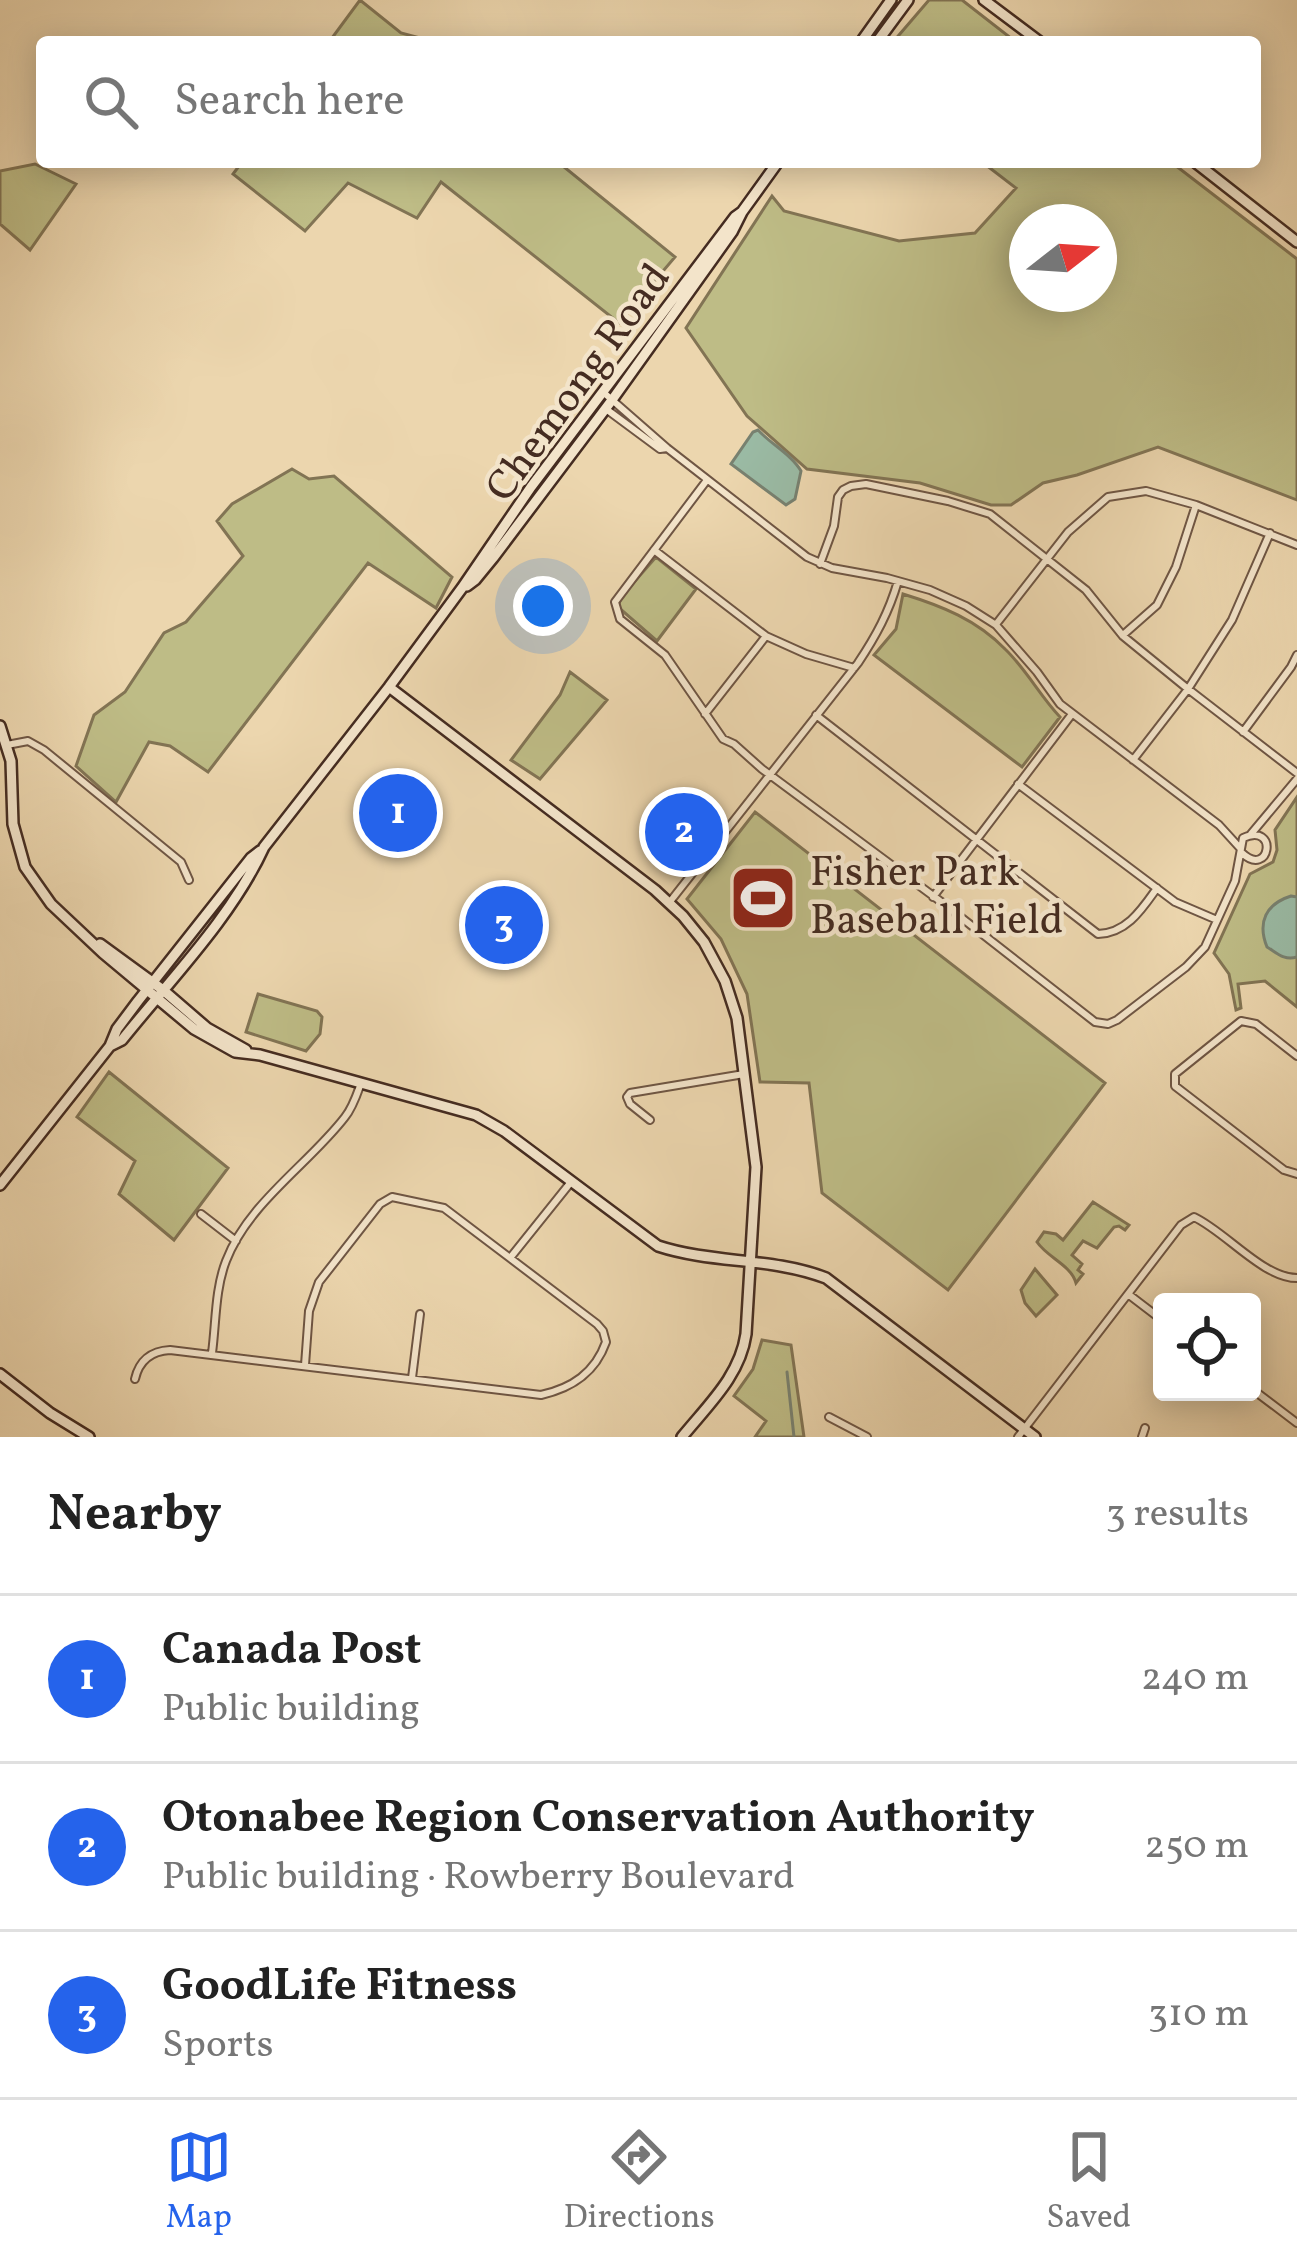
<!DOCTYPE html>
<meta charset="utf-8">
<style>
:root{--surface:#fff;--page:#f6f6f6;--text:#222;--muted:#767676;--line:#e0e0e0;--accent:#2563eb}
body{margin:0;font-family:Vollkorn,serif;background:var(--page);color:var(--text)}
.controls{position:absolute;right:36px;bottom:36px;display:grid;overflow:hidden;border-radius:12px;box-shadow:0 6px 30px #0003}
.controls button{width:108px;height:108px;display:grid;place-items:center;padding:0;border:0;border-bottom:3px solid var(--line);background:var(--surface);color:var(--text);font:60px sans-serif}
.compass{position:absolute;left:1009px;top:204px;width:108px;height:108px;border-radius:50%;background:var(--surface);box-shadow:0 6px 30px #0003;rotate:73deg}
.you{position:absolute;left:543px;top:606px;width:42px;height:42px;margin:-30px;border:9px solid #fff;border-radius:50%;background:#1a73e8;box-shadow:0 0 0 18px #1a73e833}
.badge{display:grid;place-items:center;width:78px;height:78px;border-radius:50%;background:var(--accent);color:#fff;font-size:39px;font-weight:700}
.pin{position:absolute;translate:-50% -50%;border:6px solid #fff;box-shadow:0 3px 12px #0006}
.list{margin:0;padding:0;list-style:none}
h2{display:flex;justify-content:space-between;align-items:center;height:156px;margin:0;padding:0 48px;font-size:51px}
h2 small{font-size:39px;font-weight:400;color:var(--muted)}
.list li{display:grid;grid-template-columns:78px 1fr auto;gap:36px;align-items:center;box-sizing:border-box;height:168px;padding:0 48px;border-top:3px solid var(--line)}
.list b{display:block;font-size:45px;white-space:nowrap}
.list p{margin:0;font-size:39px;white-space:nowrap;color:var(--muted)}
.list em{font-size:39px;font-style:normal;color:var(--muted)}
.icon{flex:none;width:66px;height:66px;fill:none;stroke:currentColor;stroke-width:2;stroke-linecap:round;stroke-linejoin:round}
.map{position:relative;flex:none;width:1297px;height:1437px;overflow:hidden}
.search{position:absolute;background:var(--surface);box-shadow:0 6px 30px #0003;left:36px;right:36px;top:36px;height:132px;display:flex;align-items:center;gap:30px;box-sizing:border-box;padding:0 42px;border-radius:12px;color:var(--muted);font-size:45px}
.sheet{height:660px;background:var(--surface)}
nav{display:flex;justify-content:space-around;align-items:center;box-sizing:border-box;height:168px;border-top:3px solid var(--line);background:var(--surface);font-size:33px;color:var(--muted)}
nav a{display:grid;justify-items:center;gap:6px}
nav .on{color:var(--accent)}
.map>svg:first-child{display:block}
.green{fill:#bebc86;stroke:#827454;stroke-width:3;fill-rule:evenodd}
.water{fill:#9abaa4;stroke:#788170;stroke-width:3}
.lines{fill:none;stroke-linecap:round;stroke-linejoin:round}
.stream{stroke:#788170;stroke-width:3}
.street-casing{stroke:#6f5644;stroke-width:10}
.secondary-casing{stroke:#452c21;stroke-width:14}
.street{stroke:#f3e4ca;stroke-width:6}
.secondary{stroke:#f3e4ca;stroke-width:9}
.labels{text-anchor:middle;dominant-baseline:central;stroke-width:9;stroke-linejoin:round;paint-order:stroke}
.street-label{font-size:42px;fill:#452c21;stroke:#f3e4ca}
.poi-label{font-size:42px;fill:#452c21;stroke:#f3e4ca;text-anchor:start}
</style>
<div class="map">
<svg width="1297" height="1437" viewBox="0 0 1297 1437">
<rect width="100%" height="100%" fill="#ecd6ae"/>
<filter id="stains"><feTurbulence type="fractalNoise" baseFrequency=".00167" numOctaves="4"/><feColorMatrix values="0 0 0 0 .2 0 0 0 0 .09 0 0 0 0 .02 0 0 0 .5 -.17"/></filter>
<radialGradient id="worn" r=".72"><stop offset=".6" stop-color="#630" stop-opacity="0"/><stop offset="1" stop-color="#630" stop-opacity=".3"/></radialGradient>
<path class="green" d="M360,0L401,33L435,42H329Z
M929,0H962L1016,42H893Z
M242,162H558L675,257L619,323L441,182L417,218L348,183L305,231L233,174Z
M982,162H1171L1297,259V500L1158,447L1077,475L1043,483L1011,505H991L920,483L807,469L747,416L686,328L772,196L784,211L899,241L975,233L1016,188ZM1027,222H1099V294H1027Z
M35,164L76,184L30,250L0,224V171Z
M292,469L309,479L334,476L452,577L436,608L368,563L208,772L170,746L149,742L116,802L76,766L94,715L125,692L164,633L186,622L243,556L217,521L232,504Z
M656,557L696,589L657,641L618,607L621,597Z
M903,594C942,606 977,620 1005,649C1026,669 1040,696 1060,717L1022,767L874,655L896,629Z
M570,672L607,700L540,779L511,760L560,695Z
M1297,797V1007L1265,981L1238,984L1241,1008L1236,1010L1229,974L1214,953L1250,874L1273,862L1277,850L1275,830Z
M755,812L1105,1083L948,1290L822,1193L809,1083L760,1082L747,994L721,939L687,899Z
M258,994L317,1011L322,1017L320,1034L306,1051L246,1032Z
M109,1072L228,1168L174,1240L119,1194L135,1161L77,1117Z
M1093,1202L1129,1225L1125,1230L1119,1226L1114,1227L1097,1248L1083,1241L1072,1255L1082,1264L1078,1270L1083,1274L1076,1283C1071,1265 1048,1258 1037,1242L1044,1232L1056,1234L1063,1240Z
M1035,1269L1057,1295L1036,1316L1025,1303L1021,1290Z
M762,1340L791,1345L804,1437H755L766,1421L734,1396L753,1369Z"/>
<path class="water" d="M758,430C771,444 792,455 801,471L795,499L786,505L731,464L753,432Z
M1291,896L1297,897V957C1284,961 1277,953 1267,947C1257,922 1266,904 1291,896Z"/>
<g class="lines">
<path class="stream" d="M787,1372L794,1437"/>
<defs>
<path id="street" d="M603,392L667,448L807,557L832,568L887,578L930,590L966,606L996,625L1037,672L1060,704L1219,825L1240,848
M606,409L660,449L667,448
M707,480L615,602L620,619L665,655L723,739L734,744L762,769L940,901L1095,1022L1108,1024L1117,1020L1186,967L1205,947L1235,881L1243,838C1279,822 1270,879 1242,853
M654,550L766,636L806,654L854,668
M820,564L834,526L838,497L843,490L851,486L866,484L948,501L990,514L1086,590L1123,636L1188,689L1297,773
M997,623L1068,532L1108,497L1146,491L1196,505L1297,545
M1123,635L1157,605L1176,567L1196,505
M705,714L766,636
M816,715L1098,934C1127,933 1142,909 1157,888
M1243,732L1291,667L1297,655
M7,745L28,741L44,750L181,862L189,880
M1133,760L1188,689L1232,620L1270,533
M1018,784L1175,902L1217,920
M1251,834L1297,779
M933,897L1072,714
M669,903L858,663C876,636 889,612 898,581
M1297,1056L1256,1024L1241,1021L1175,1074V1086L1284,1170L1297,1174
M650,1120L630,1104L627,1097L630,1093L744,1074
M201,1214L236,1241
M510,1258L571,1182
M1128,1294L1162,1320
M212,1353C216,1323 215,1289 226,1261C248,1203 309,1164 345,1117C353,1107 357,1094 361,1083
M412,1378L420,1314
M135,1379C139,1361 151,1351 170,1350L541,1395C572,1388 595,1373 606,1342L603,1331L597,1324L444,1208L392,1197L380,1204L319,1282L309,1311L305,1365
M1252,1389L1297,1423
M829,1417L867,1437
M1018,1437L1181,1225L1194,1217C1226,1232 1263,1278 1297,1278
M1142,1437L1145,1428"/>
<path id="secondary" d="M984,0L1040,42
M861,42L891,0
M877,42L908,0
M1195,162L1297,242
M467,586L475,580L493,558L612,400L732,232L742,212L778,162
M389,687L655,890L683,916L704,942L725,981L737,1018L756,1167L746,1334C740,1376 708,1405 682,1437
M0,726L11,761L13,824L25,867L51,904L103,953L194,1029L235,1052L260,1055L476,1115L504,1131L658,1246C713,1264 771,1257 826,1278L1035,1437
M100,944L163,990L207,1028L246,1050
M110,1046L122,1040C170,980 232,917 264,847L389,687L462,588L531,487L735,217L742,212
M0,1185L110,1046L117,1029L138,1001L251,858L260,851
M0,1374L50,1413L89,1437"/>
</defs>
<use href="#street" class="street-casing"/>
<use href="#secondary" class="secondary-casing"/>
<use href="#street" class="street"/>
<use href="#secondary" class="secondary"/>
</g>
<defs>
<symbol id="stadium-square" viewBox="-11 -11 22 22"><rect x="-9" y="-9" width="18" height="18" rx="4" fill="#8f2418" stroke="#f3e4ca"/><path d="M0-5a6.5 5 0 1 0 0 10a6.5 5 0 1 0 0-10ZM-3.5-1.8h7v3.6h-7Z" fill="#fff"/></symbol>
</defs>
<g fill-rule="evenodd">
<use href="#stadium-square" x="725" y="860" width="76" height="76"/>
</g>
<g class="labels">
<g class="street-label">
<text transform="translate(580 384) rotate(-54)">Chemong Road</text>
</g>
<g class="poi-label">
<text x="810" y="874">Fisher Park<tspan x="810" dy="48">Baseball Field</tspan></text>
</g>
</g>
<rect width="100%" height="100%" filter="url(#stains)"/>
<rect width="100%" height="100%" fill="url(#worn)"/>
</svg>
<div class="controls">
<button><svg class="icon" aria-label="locate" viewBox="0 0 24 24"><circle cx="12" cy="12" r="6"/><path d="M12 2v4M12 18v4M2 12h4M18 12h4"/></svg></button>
</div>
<svg class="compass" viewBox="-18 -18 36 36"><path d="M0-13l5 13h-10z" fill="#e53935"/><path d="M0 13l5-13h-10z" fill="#767676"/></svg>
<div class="you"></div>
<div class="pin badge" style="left:398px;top:813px">1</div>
<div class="pin badge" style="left:684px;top:832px">2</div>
<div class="pin badge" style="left:504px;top:925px">3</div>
<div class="search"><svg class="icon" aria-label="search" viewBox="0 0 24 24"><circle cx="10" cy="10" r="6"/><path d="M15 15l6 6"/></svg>Search here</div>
</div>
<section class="sheet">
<h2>Nearby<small>3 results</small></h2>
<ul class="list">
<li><span class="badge">1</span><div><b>Canada Post</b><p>Public building</p></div><em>240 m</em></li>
<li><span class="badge">2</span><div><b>Otonabee Region Conservation Authority</b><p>Public building · Rowberry Boulevard</p></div><em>250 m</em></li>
<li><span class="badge">3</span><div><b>GoodLife Fitness</b><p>Sports</p></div><em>310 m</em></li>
</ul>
</section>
<nav>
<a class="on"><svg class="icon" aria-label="map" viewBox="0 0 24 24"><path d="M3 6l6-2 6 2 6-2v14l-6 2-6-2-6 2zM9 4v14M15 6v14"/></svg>Map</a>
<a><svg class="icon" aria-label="directions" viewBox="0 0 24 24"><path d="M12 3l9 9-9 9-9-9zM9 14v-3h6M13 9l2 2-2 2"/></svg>Directions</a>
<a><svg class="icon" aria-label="saved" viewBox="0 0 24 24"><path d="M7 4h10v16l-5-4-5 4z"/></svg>Saved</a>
</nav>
